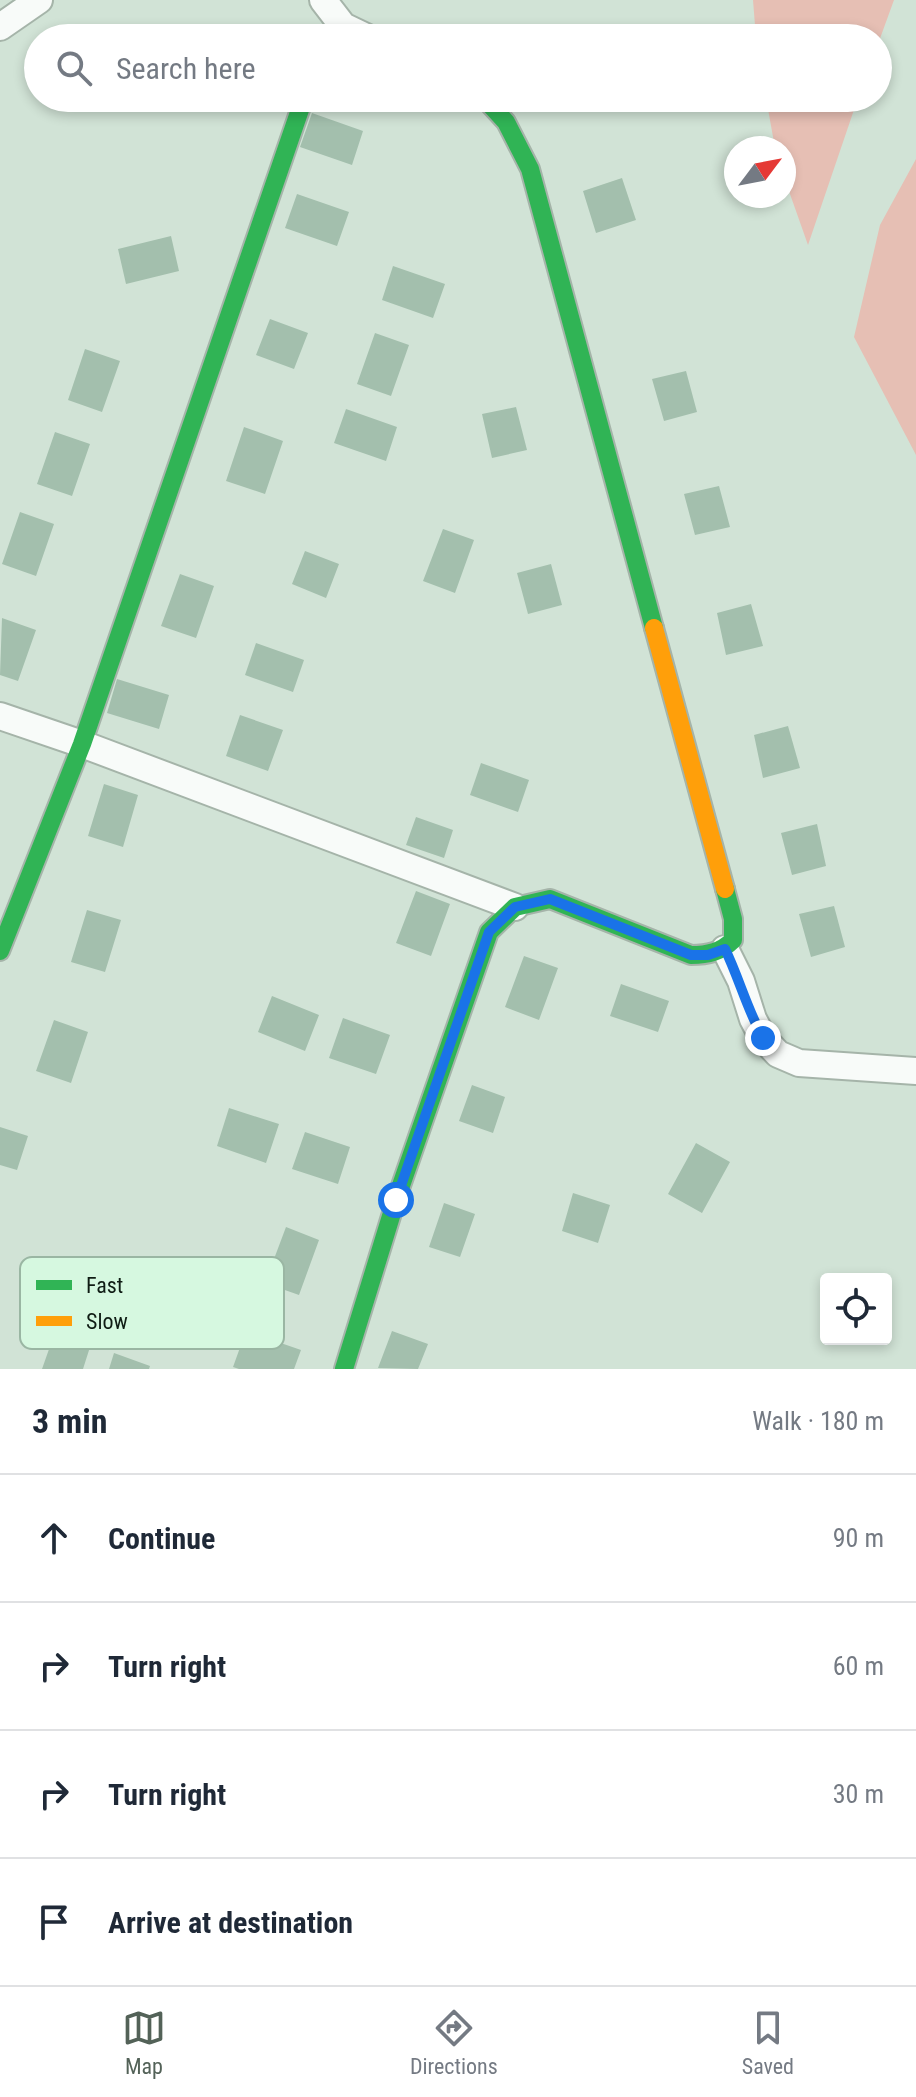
<!DOCTYPE html>
<meta charset="utf-8">
<style>
:root{--surface:#fff;--page:#f6f6f7;--text:#1f2937;--muted:#747a83;--line:#e0e1e3;--accent:#536258}
body{margin:0;font-family:"Roboto Condensed",sans-serif;background:var(--page);color:var(--text)}
.controls{position:absolute;right:24px;bottom:24px;display:grid;overflow:hidden;border-radius:8px;box-shadow:0 4px 12px #0003}
.controls button{width:72px;height:72px;display:grid;place-items:center;padding:0;border:0;border-bottom:2px solid var(--line);background:var(--surface);color:var(--text);font:40px sans-serif}
.compass{position:absolute;left:724px;top:136px;width:72px;height:72px;border-radius:50%;background:var(--surface);box-shadow:0 4px 12px #0003;rotate:58deg}
.stop{position:absolute;width:24px;height:24px;margin:-18px;border:6px solid #1a73e8;border-radius:50%;background:#fff}
.stop.end{background:#1a73e8;border-color:#fff;box-shadow:0 2px 8px #0008}
.list{margin:0;padding:0;list-style:none}
h2{display:flex;justify-content:space-between;align-items:center;height:104px;margin:0;padding:0 32px;font-size:34px}
h2 small{font-size:26px;font-weight:400;color:var(--muted)}
.list li{display:grid;grid-template-columns:52px 1fr auto;gap:24px;align-items:center;box-sizing:border-box;height:128px;padding:0 32px;border-top:2px solid var(--line)}
.list b{display:block;font-size:30px;white-space:nowrap}
.list em{font-size:26px;font-style:normal;color:var(--muted)}
.icon{flex:none;width:44px;height:44px;fill:none;stroke:currentColor;stroke-width:2;stroke-linecap:round;stroke-linejoin:round}
.map{position:relative;flex:none;width:916px;height:1369px;overflow:hidden}
.search{position:absolute;background:var(--surface);box-shadow:0 4px 12px #0003;left:24px;right:24px;top:24px;height:88px;display:flex;align-items:center;gap:20px;box-sizing:border-box;padding:0 28px;border-radius:44px;color:var(--muted);font-size:30px}
.sheet{height:616px;background:var(--surface)}
nav{display:flex;justify-content:space-around;align-items:center;box-sizing:border-box;height:112px;border-top:2px solid var(--line);background:var(--surface);font-size:22px;color:var(--muted)}
nav a{display:grid;justify-items:center;gap:4px}
nav .on{color:var(--accent)}
.map>svg:first-child{display:block}
.green{fill:#e6bfb4}
.building{fill:#a3bfad}
.lines{fill:none;stroke-linecap:round;stroke-linejoin:round}
.street-casing{stroke:#a5b4a9;stroke-width:30}
.fast-casing{stroke:#a5b4a9;stroke-width:22}
.slow-casing{stroke:#a5b4a9;stroke-width:22}
.street{stroke:#f8fbf9;stroke-width:26}
.fast{stroke:#30b455;stroke-width:18}
.slow{stroke:#ff9f0a;stroke-width:18}
.route{stroke:#1a73e8;stroke-width:10}
.key{fill:#d6f8e0;stroke:#9ab6a3;stroke-width:2}
.key-label{font-size:22px;fill:#0f1c14}
</style>
<div class="map">
<svg width="916" height="1369" viewBox="0 0 916 1369">
<rect width="100%" height="100%" fill="#d1e3d6"/>
<path class="green" d="M753,0H894L878,44V38H756Z
M766,98H858L808,245L784,177V148H775Z
M916,159V455L854,337L880,225Z"/>
<path class="building" d="M312,113L363,131L352,165L300,147Z
M622,178L636,220L596,233L583,191Z
M297,194L349,212L337,246L285,228Z
M171,236L179,271L126,284L118,249Z
M393,266L445,284L433,318L382,300Z
M270,319L308,333L294,369L256,355Z
M375,333L409,345L391,396L357,384Z
M85,349L120,361L102,412L68,400Z
M686,371L697,412L664,421L652,379Z
M516,407L527,450L492,458L482,414Z
M346,409L397,427L386,461L334,443Z
M244,427L283,441L265,494L226,481Z
M55,432L90,444L72,496L37,484Z
M719,486L730,527L695,535L684,494Z
M20,512L54,524L36,576L2,564Z
M443,529L474,540L455,593L423,581Z
M305,551L339,564L326,598L292,584Z
M551,564L562,605L528,614L517,573Z
M180,574L214,586L196,638L161,626Z
M751,604L763,646L726,655L717,613Z
M2,618L36,630L18,681L0,675Z
M256,643L304,660L293,692L245,675Z
M117,679L169,695L159,729L107,713Z
M240,715L283,730L268,771L226,756Z
M788,726L800,768L763,778L754,735Z
M481,763L529,780L518,812L470,795Z
M104,784L138,795L123,847L88,836Z
M416,817L453,830L444,858L406,845Z
M817,824L826,866L792,875L781,833Z
M416,891L450,904L431,956L396,943Z
M834,906L845,947L811,957L799,914Z
M87,910L121,920L105,972L71,962Z
M524,956L558,968L539,1020L505,1007Z
M621,984L669,1001L658,1032L610,1016Z
M272,996L319,1015L305,1051L258,1032Z
M343,1018L390,1035L376,1074L329,1058Z
M54,1020L88,1032L71,1083L36,1071Z
M472,1085L505,1097L493,1133L459,1121Z
M229,1108L279,1124L266,1163L217,1146Z
M0,1127L28,1136L17,1170L0,1165Z
M305,1132L350,1147L338,1184L292,1169Z
M696,1143L730,1162L702,1213L668,1194Z
M573,1193L610,1205L598,1243L562,1231Z
M444,1203L475,1214L460,1257L429,1247Z
M286,1227L319,1240L299,1295L265,1283Z
M246,1331L301,1350L294,1369H239L233,1367Z
M392,1331L428,1344L418,1369L378,1368Z
M54,1335L90,1347L83,1369H42Z
M114,1353L150,1366L149,1369H109Z"/>
<g class="lines">
<defs>
<path id="street" d="M323,0L343,26L368,38
M0,27L39,0
M0,716L82,744L515,907
M725,949L741,981L753,1019L763,1038L778,1054L799,1063L916,1071"/>
<path id="fast" d="M484,98L506,122L530,169L654,628
M0,951L82,744L304,98
M344,1369L396,1200L489,932L515,907L550,899L691,955C708,955 721,952 733,940V919L725,889"/>
<path id="slow" d="M654,628L725,889"/>
</defs>
<use href="#street" class="street-casing"/>
<use href="#fast" class="fast-casing"/>
<use href="#slow" class="slow-casing"/>
<use href="#street" class="street"/>
<use href="#fast" class="fast"/>
<use href="#slow" class="slow"/>
</g>
<g class="lines">
<path class="route" d="M396,1200L489,932L515,907L550,899L691,955H708L725,949C739,978 747,1009 763,1038"/>
</g>
<rect x="20" y="1257" width="264" height="92" rx="12" class="key"/>
<rect x="36" y="1280" width="36" height="10" fill="#30b455"/>
<rect x="36" y="1316" width="36" height="10" fill="#ff9f0a"/>
<g class="key-label">
<text x="86" y="1293">Fast</text>
<text x="86" y="1329">Slow</text>
</g>
</svg>
<div class="controls">
<button><svg class="icon" aria-label="locate" viewBox="0 0 24 24"><circle cx="12" cy="12" r="6"/><path d="M12 2v4M12 18v4M2 12h4M18 12h4"/></svg></button>
</div>
<svg class="compass" viewBox="-18 -18 36 36"><path d="M0-13l5 13h-10z" fill="#e53935"/><path d="M0 13l5-13h-10z" fill="#747a83"/></svg>
<div class="stop" style="left:396px;top:1200px"></div>
<div class="stop end" style="left:763px;top:1038px"></div>
<div class="search"><svg class="icon" aria-label="search" viewBox="0 0 24 24"><circle cx="10" cy="10" r="6"/><path d="M15 15l6 6"/></svg>Search here</div>
</div>
<section class="sheet">
<h2>3 min<small>Walk · 180 m</small></h2>
<ul class="list">
<li><svg class="icon" aria-label="ahead" viewBox="0 0 24 24"><path d="M12 20V5M6 11l6-6 6 6"/></svg><div><b>Continue</b></div><em>90 m</em></li>
<li><svg class="icon" aria-label="right" viewBox="0 0 24 24"><path d="M7 20v-9h11M14 6l5 5-5 5"/></svg><div><b>Turn right</b></div><em>60 m</em></li>
<li><svg class="icon" aria-label="right" viewBox="0 0 24 24"><path d="M7 20v-9h11M14 6l5 5-5 5"/></svg><div><b>Turn right</b></div><em>30 m</em></li>
<li><svg class="icon" aria-label="arrive" viewBox="0 0 24 24"><path d="M6 21V4h12l-3 4 3 4H6"/></svg><div><b>Arrive at destination</b></div></li>
</ul>
</section>
<nav>
<a class="on"><svg class="icon" aria-label="map" viewBox="0 0 24 24"><path d="M3 6l6-2 6 2 6-2v14l-6 2-6-2-6 2zM9 4v14M15 6v14"/></svg>Map</a>
<a><svg class="icon" aria-label="directions" viewBox="0 0 24 24"><path d="M12 3l9 9-9 9-9-9zM9 14v-3h6M13 9l2 2-2 2"/></svg>Directions</a>
<a><svg class="icon" aria-label="saved" viewBox="0 0 24 24"><path d="M7 4h10v16l-5-4-5 4z"/></svg>Saved</a>
</nav>
